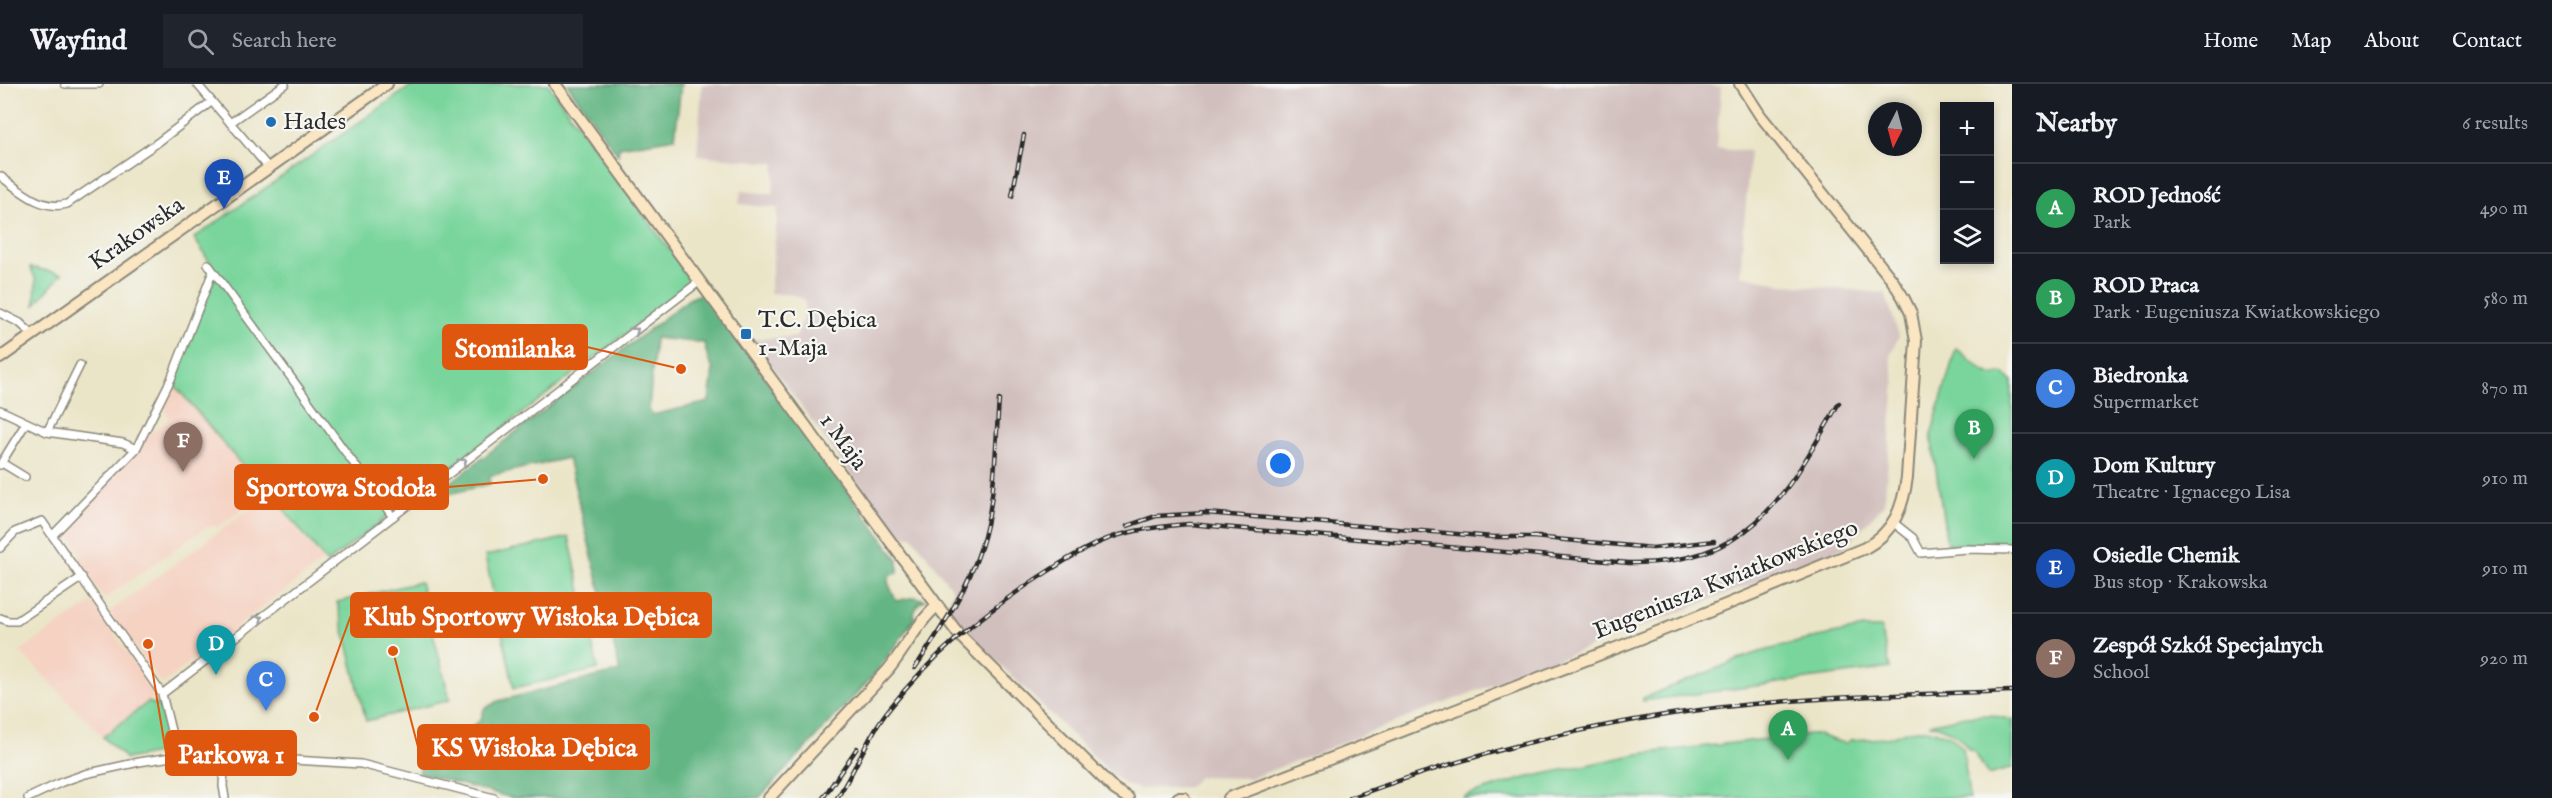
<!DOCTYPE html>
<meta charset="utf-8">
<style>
:root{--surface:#171b24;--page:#20242c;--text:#f1f3f6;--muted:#9ea1a6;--line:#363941;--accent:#1a73e8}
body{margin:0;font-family:"IM FELL English",serif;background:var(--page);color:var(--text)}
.controls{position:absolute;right:18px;top:18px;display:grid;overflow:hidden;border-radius:0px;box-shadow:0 3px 9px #0003}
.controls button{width:54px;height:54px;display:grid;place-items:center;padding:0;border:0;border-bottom:2px solid var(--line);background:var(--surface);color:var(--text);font:30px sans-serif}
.compass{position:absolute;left:1868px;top:18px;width:54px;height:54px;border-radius:50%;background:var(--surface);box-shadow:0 3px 9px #0003;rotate:186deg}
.you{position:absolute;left:1281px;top:380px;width:21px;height:21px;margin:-15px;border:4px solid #fff;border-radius:50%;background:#1a73e8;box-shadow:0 0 0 9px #1a73e833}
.badge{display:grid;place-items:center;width:39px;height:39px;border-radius:50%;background:var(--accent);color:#fff;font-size:20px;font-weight:700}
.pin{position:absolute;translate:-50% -50px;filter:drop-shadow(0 2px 3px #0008)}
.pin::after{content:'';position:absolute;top:32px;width:21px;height:18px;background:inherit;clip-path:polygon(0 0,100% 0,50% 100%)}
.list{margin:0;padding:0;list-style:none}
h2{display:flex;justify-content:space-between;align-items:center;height:78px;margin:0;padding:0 24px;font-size:26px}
h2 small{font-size:20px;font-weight:400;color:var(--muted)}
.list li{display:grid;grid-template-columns:39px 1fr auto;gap:18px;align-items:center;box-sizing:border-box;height:90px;padding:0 24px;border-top:2px solid var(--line)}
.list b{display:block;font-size:22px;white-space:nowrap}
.list p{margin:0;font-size:20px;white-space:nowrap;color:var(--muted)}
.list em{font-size:20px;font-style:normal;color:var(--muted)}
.icon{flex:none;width:33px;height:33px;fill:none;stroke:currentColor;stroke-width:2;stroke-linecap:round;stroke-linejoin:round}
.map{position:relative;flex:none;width:2012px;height:714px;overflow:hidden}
header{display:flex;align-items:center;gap:36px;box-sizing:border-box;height:84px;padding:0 30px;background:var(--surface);border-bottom:2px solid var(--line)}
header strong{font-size:28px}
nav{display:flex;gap:33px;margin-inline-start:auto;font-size:21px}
.search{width:420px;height:54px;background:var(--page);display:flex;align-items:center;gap:15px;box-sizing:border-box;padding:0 21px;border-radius:0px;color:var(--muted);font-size:22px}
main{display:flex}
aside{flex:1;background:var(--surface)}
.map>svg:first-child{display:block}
.built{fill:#f5d2c2}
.industrial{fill:#d1bfbd}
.green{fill:#7ad59c;stroke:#528064;stroke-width:1.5}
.forest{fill:#63b684;stroke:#477058;stroke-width:1.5;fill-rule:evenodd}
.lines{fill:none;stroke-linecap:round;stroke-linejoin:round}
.street-casing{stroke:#8b887a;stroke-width:10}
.secondary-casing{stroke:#8b887a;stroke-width:14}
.street{stroke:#fff;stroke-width:7}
.secondary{stroke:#fbe6c3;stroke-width:10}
.rail-casing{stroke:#2b2b2b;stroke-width:4.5}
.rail{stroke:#f6f6f2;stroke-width:2;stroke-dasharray:7;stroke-linecap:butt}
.oneway{stroke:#a0a0a0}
.poi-dot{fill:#1f6fb2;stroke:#f6f6f2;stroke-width:2}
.labels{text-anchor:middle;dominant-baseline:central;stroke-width:4.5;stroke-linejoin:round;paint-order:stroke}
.poi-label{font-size:24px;fill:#2b2b2b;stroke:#f6f6f2;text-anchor:start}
.street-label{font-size:24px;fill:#2b2b2b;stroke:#f6f6f2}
.leader{fill:none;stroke:#df570e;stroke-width:2}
.callout-dot{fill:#df570e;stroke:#f6f6f2;stroke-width:2}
.callout{fill:#df570e;stroke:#df570e;stroke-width:2}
.callout-label{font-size:26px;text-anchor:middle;font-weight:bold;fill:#fff}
</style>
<header>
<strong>Wayfind</strong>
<div class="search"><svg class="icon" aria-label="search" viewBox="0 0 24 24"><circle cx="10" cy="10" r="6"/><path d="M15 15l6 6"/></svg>Search here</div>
<nav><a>Home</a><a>Map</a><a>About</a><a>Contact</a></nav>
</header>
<main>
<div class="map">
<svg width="2012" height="714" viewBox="0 0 2012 714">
<rect width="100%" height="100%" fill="#f6f6f2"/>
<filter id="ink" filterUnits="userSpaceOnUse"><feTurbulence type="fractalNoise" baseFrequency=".0167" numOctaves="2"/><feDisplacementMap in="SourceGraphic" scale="12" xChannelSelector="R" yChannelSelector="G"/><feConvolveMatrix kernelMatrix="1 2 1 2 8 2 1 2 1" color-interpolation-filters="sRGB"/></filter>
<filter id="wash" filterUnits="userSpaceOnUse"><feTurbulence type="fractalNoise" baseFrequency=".008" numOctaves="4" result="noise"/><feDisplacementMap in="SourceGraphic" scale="24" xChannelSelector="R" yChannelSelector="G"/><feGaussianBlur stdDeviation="1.35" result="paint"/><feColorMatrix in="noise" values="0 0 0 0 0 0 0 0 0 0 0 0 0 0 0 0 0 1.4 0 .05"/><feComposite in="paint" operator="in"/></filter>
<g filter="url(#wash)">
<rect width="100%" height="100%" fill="#ebe5c8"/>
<path class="built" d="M173,299L266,410L219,442L206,443L104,515L77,475L82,471L65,443L141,365L149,350L169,335L165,327L164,317Z
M269,411L323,477L162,600L109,528Z
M89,520L95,521L156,611L103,653L20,567Z"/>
<path class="industrial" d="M702,0H1691L1721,3L1716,65L1750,67L1740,191L1780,200L1885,209L1899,252L1890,271L1895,299L1884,420L1844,464L1252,694L1199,693L1188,703L1140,705L1126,701L1116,694L973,554L947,522L953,506L912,452L897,453L752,255L796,253L805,229V216L795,211L770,209L778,124L739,120L741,107L773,110L775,79L697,71Z"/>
<path class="green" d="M414,0H548L693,198L327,479L269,407L266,410L173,299L216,188L194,154Z
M30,183L62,190L35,221L36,196Z
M1956,264L1984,287L1993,291L2003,289L2012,297V461L1947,460L1931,351Z
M569,453L598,585L514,604L485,472Z
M420,498L450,616L366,637L337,518Z
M1864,544H1881L1890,584L1643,617V614L1753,570L1817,553Z
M148,618L160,622L169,659L168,664L163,668L126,675L103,653Z
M1991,631L2012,636V684L1988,691L1974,667L1969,666C1960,651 1947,643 1929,640L1966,632Z
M1926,645L1949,651L1963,664L1969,714H1463L1465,712L1525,694L1639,670L1810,650C1824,650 1832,658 1847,659L1850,656L1886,654L1909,647Z"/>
<path class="forest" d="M567,0H681L675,54L619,63L618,71Z
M703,209L898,476V489L890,491L888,498L896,517L915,513L925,516L919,519L913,531L916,533L875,590L759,714H512L419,689L422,679L481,636L484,625L498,617L620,587L568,374L489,392L490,400L429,415L689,215ZM655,254L704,259L709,278L713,285L709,318L652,331L649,325Z"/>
</g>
<g filter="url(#ink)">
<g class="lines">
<defs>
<path id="street" d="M65,0H99
M197,0L268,83
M230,39L285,0
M0,92C21,107 41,127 67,120L157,59L211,18
M208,180L393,433
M0,229L20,239L32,250
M0,326L47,348L123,359L136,365
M47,348L80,281
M2,379L25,393
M0,381L26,339
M1894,439L1913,454L1921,469L1967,465L2012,466
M53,451L136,365L171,295L213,187
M0,464L15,448L42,437L162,610L177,671
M0,534L8,537H17L82,493
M162,610L700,197
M225,671L223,702L225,714
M28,714L62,698L85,690L139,678L191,670L361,680L494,714"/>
<path id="secondary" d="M555,0L959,551L1114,705L1128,714
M0,274L387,0
M769,714L888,586C905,565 917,539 937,522
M1178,714H1184
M1229,714L1691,535L1865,464C1894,448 1903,424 1907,393L1916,257L1911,229L1903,213L1892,196L1760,31L1740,0"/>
</defs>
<use href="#street" class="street-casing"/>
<use href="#secondary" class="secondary-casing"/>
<use href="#street" class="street"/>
<use href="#secondary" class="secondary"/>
<defs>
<path id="rail" d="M1012,112L1024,51
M1127,442L1156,432L1206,429L1493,453H1540
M1533,453L1653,464L1714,457
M915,584C940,546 967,507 981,463C996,417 995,364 999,316
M823,714L857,664
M837,714C856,685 868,651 890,624C931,572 979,533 1033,497C1058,481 1084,463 1113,453C1137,445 1163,442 1189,440L1629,479C1751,481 1785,413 1839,319
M1350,714C1480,666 1615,633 1753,620C1839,612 1926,610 2012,607"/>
</defs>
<use href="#rail" class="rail-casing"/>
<use href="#rail" class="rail"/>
</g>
<defs><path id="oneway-chevron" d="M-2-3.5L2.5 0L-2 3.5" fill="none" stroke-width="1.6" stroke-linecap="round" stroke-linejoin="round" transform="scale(1.5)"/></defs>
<g class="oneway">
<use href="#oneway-chevron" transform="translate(635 247) rotate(-38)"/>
<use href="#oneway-chevron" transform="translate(463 378) rotate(-38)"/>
<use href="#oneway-chevron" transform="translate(259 535) rotate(-38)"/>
</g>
</g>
<g class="poi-dot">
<circle cx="271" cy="38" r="6"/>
<rect x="740" y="244" width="12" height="12" rx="3"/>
</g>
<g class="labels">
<g class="poi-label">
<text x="283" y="38">Hades</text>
<text x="758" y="236">T.C. Dębica<tspan x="758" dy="28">1-Maja</tspan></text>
</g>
<g class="street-label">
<text transform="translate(137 150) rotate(-35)">Krakowska</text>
<text transform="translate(843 358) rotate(54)">1 Maja</text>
<text transform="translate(1726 496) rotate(-22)">Eugeniusza Kwiatkowskiego</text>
</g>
</g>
<path class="leader" d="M681 285L587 263M543 395L448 403M314 633L351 531M393 567L418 663M148 560L166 669"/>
<g class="callout-dot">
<circle cx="681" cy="285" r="6"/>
<circle cx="543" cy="395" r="6"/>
<circle cx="314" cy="633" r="6"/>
<circle cx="393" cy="567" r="6"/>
<circle cx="148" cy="560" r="6"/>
</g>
<g class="callout">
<rect x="443" y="241" width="144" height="44" rx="6"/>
<rect x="235" y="381" width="213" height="44" rx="6"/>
<rect x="351" y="509" width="360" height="44" rx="6"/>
<rect x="418" y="641" width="231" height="44" rx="6"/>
<rect x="166" y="647" width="130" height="44" rx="6"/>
</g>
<g class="callout-label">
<text x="515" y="273">Stomilanka</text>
<text x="341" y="412">Sportowa Stodoła</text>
<text x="531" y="541">Klub Sportowy Wisłoka Dębica</text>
<text x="534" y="672">KS Wisłoka Dębica</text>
<text x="231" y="679">Parkowa 1</text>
</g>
</svg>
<div class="controls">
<button>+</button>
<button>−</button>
<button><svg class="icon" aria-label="layers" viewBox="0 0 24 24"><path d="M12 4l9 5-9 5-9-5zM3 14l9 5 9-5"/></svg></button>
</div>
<svg class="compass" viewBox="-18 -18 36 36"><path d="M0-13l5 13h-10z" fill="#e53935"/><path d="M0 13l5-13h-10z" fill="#9ea1a6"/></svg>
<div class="you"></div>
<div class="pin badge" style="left:1788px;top:676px;background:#2e9e5b">A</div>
<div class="pin badge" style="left:1974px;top:375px;background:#2e9e5b">B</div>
<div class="pin badge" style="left:266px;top:627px;background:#3f7fe0">C</div>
<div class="pin badge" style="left:216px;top:591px;background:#0f9aa8">D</div>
<div class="pin badge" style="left:224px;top:125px;background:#1a4fb4">E</div>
<div class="pin badge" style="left:183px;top:388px;background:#8d6e63">F</div>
</div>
<aside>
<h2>Nearby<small>6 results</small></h2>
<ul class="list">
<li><span class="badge" style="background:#2e9e5b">A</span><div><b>ROD Jedność</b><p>Park</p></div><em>490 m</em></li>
<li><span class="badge" style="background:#2e9e5b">B</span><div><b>ROD Praca</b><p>Park · Eugeniusza Kwiatkowskiego</p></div><em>580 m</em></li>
<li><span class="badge" style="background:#3f7fe0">C</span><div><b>Biedronka</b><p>Supermarket</p></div><em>870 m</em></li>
<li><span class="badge" style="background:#0f9aa8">D</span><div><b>Dom Kultury</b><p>Theatre · Ignacego Lisa</p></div><em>910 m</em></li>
<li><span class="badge" style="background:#1a4fb4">E</span><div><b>Osiedle Chemik</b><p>Bus stop · Krakowska</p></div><em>910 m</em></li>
<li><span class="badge" style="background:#8d6e63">F</span><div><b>Zespół Szkół Specjalnych</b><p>School</p></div><em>920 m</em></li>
</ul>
</aside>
</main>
